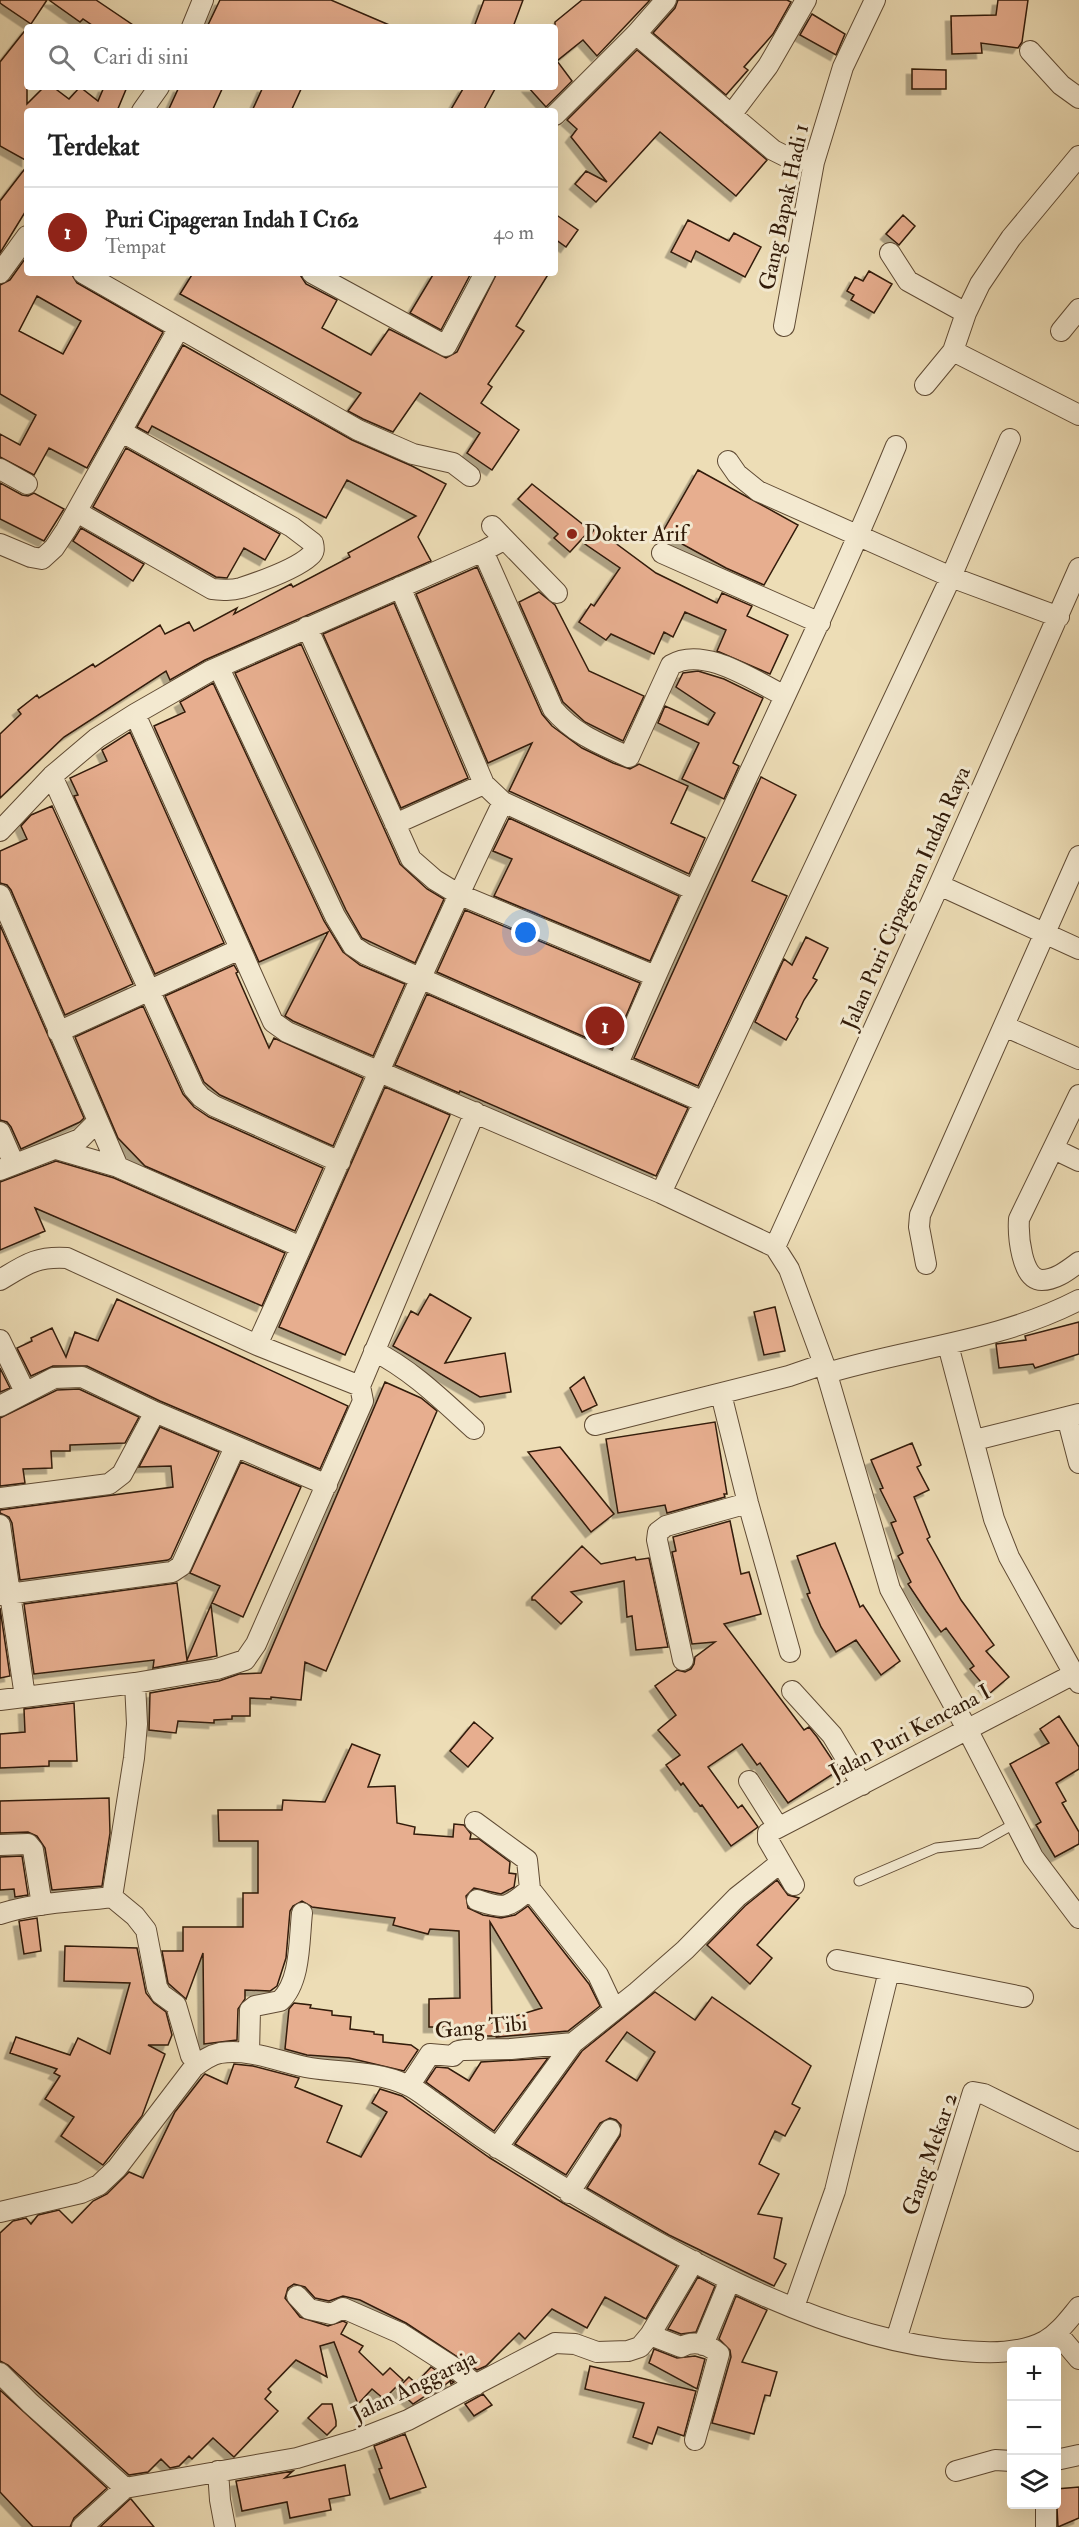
<!DOCTYPE html>
<html lang="id">
<meta charset="utf-8">
<style>
:root{--surface:#fff;--page:#f2f2f2;--text:#222;--muted:#767676;--line:#e0e0e0;--accent:#8f2418}
body{margin:0;font-family:"IM FELL Double Pica",serif;background:var(--page);color:var(--text)}
.controls{position:absolute;right:18px;bottom:18px;display:grid;overflow:hidden;border-radius:6px;box-shadow:0 6px 24px #0002}
.controls button{width:54px;height:54px;display:grid;place-items:center;padding:0;border:0;border-bottom:2px solid var(--line);background:var(--surface);color:var(--text);font:30px sans-serif}
.you{position:absolute;left:526px;top:933px;width:21px;height:21px;margin:-15px;border:4px solid #fff;border-radius:50%;background:#1a73e8;box-shadow:0 0 0 9px #1a73e833}
.badge{display:grid;place-items:center;width:39px;height:39px;border-radius:50%;background:var(--accent);color:#fff;font-size:20px;font-weight:700}
.pin{position:absolute;translate:-50% -50%;border:3px solid #fff;box-shadow:0 2px 6px #0006}
.list{margin:0;padding:0;list-style:none}
h2{display:flex;justify-content:space-between;align-items:center;height:78px;margin:0;padding:0 24px;font-size:26px}
h2 small{font-size:20px;font-weight:400;color:var(--muted)}
.list li{display:grid;grid-template-columns:39px 1fr auto;gap:18px;align-items:center;box-sizing:border-box;height:90px;padding:0 24px;border-top:2px solid var(--line)}
.list b{display:block;font-size:22px;white-space:nowrap}
.list p{margin:0;font-size:20px;white-space:nowrap;color:var(--muted)}
.list em{font-size:20px;font-style:normal;color:var(--muted)}
.icon{flex:none;width:33px;height:33px;fill:none;stroke:currentColor;stroke-width:2;stroke-linecap:round;stroke-linejoin:round}
.map{position:relative;flex:none;width:1079px;height:2527px;overflow:hidden}
.search{position:absolute;background:var(--surface);box-shadow:0 6px 24px #0002;left:24px;top:24px;width:534px;height:66px;display:flex;align-items:center;gap:15px;box-sizing:border-box;padding:0 21px;border-radius:6px;color:var(--muted);font-size:22px}
.panel{position:absolute;background:var(--surface);box-shadow:0 6px 24px #0002;left:24px;top:108px;width:534px;height:168px;border-radius:6px}
.map>svg:first-child{display:block}
.building{fill:#e7ae8f;stroke:#311a08;stroke-width:1.5;fill-rule:evenodd;filter:url(#shadow)}
.lines{fill:none;stroke-linecap:round;stroke-linejoin:round}
.lane-casing{stroke:#604b34;stroke-width:11}
.street-casing{stroke:#604b34;stroke-width:22}
.lane{stroke:#f3e9d0;stroke-width:9}
.street{stroke:#f3e9d0;stroke-width:20}
.poi-dot{fill:#8f2418;stroke:#f3e9d0;stroke-width:2}
.labels{text-anchor:middle;dominant-baseline:central;stroke-width:6;stroke-linejoin:round;paint-order:stroke}
.street-label{font-size:22px;fill:#311a08;stroke:#f3e9d0}
.poi-label{font-size:22px;fill:#311a08;stroke:#f3e9d0;text-anchor:start}
</style>
<div class="map">
<svg width="1079" height="2527" viewBox="0 0 1079 2527">
<defs>
<filter id="shadow"><feDropShadow dx="-5.5" dy="5.5" stdDeviation="0" flood-color="#0004"/></filter>
</defs>
<rect width="100%" height="100%" fill="#edddb6"/>
<filter id="stains"><feTurbulence type="fractalNoise" baseFrequency=".00333" numOctaves="4"/><feColorMatrix values="0 0 0 0 .2 0 0 0 0 .09 0 0 0 0 .02 0 0 0 .5 -.17"/></filter>
<radialGradient id="worn" r=".72"><stop offset=".6" stop-color="#630" stop-opacity="0"/><stop offset="1" stop-color="#630" stop-opacity=".3"/></radialGradient>
<path class="building" d="M0,0H47L31,24L0,3Z
M49,0H96L136,27H95L83,19L80,22Z
M220,0H331L394,27H207Z
M484,0H523L513,27H474Z
M582,0H650L597,56L583,40L557,61L572,81L546,107L528,87H555V22Z
M678,0H787L791,2L773,34L744,67L748,70L726,95L653,33L675,8Z
M998,0H1028L1022,42L1018,48L981,43L982,53L952,54L951,16L996,15Z
M812,14L845,34L836,55L800,35Z
M27,28V104L44,87H53L69,99L80,87L98,101L104,87H127L117,111H27V161L0,146V62Z
M637,50L767,160L736,196L660,132L596,202L575,184L586,171L607,182L571,137L577,129L567,120Z
M912,69L946,70V89H912Z
M179,87H223L212,111H168Z
M263,87H302L291,111H252Z
M464,87H496L483,111H450Z
M27,166V209L0,253V201Z
M555,214L578,230L566,247L555,239Z
M903,215L915,226L899,245L886,234Z
M688,220L729,241L734,233L761,247L745,277L696,251L691,262L671,252Z
M27,256V273H71L77,283L163,332L87,468L49,448L34,475L0,457V434L20,445L36,415L0,394V285L10,280ZM37,296L81,321L63,354L19,331Z
M869,271L892,284L874,313L851,300L854,295L847,291L855,277L863,281Z
M193,273H299L306,284L337,300L322,328L371,355L389,329L446,358L457,352L497,273H549L516,326L524,331L488,384L492,387L481,403L519,430L492,470L467,453L480,433L420,393L393,432L363,419L348,411L361,393L180,294Z
M434,273H471L441,330L410,313Z
M183,345L352,440L412,466L446,484L418,537L431,561L205,660L170,680L166,671L64,737L0,798V734L21,714L18,710L37,695L39,698L93,664L95,667L160,625L165,634L189,622L194,631L237,608L234,614L291,584L293,587L350,557L348,553L416,516L347,480L326,518L152,426L148,433L137,427Z
M126,448L280,534L265,560L244,548L227,578L216,577L93,507Z
M698,470L798,525L764,585L726,568L662,533Z
M0,483L22,495L28,496L34,493L64,509L44,541L0,519Z
M532,484L590,530L570,552L554,538L558,534L518,499Z
M81,528L144,564L133,581L73,541Z
M595,528L656,573L717,603L722,593L752,606L747,616L788,635L770,674L717,651L726,630L685,612L673,637L664,632L654,654L611,634L606,640L579,622L591,604L594,606L620,568L585,544Z
M477,567L542,714L552,726L582,748L613,763L630,769L639,764L688,786L671,823L705,838L689,874L509,791L532,743L488,763L416,594Z
M539,592L555,605L589,671L644,696L623,741L585,722L563,702L519,602Z
M394,603L468,778L401,808L323,634Z
M301,644L400,864L427,889L444,899L415,963L362,938L346,910L235,673Z
M698,671L724,679L763,698L733,763L739,766L724,799L682,779L699,743L658,723L665,706L708,725L715,713L676,687L683,673Z
M213,683L324,921L343,952L360,965L405,984L373,1056L293,1021L285,1016L328,932L259,962L154,726L185,712L180,702Z
M130,732L224,943L155,974L74,796L78,795L70,778L107,761L102,750Z
M761,777L796,795L752,881L787,896L698,1086L634,1058Z
M52,806L133,984L65,1015L11,890L7,885L0,883V851L27,839L21,826L31,815Z
M509,818L679,896L650,961L494,896L512,859L493,851Z
M465,910L640,983L612,1049L437,972Z
M0,925L84,1118L80,1122L21,1149L11,1127L7,1122L0,1120Z
M806,937L828,948L813,978L817,980L804,1000L796,1017L798,1019L786,1040L755,1022L784,959L792,965Z
M234,965L238,972L236,973L269,1048L274,1038L363,1078L333,1146L220,1095L204,1082L165,996Z
M427,994L688,1108L656,1176L460,1091L459,1093L395,1065Z
M143,1006L183,1094L194,1107L209,1117L323,1168L295,1231L145,1166L118,1138L75,1037Z
M385,1087L450,1115L345,1355L279,1327Z
M56,1161L114,1178L285,1253L262,1306L35,1208L45,1231L0,1250V1182Z
M430,1294L471,1318L445,1363L505,1353L511,1392L480,1397L393,1346L411,1311L418,1315Z
M117,1299L348,1406L320,1469L160,1401L87,1366H53L31,1376L17,1348L32,1341L31,1338L52,1328L66,1357L75,1332L98,1341Z
M775,1307L785,1351L764,1355L754,1312Z
M1079,1322V1354L1035,1368L1033,1364L999,1368L996,1344L1026,1340L1025,1336Z
M0,1368L10,1388L0,1392Z
M584,1377L597,1405L582,1412L570,1388Z
M385,1382L421,1398L437,1411L326,1671L305,1662L301,1700L271,1697V1699L250,1698V1716H232V1719L214,1720V1723L178,1721L176,1733L149,1730L150,1693L219,1681L239,1674L261,1673Z
M79,1389L139,1417L125,1443L70,1445V1451H51L52,1468L23,1469L25,1483L0,1486V1418L57,1390Z
M715,1422L727,1494H724L725,1497L667,1513L665,1505L618,1513L606,1439Z
M160,1427L219,1452L171,1558L168,1560L20,1580L12,1523L9,1517L0,1513V1510L173,1487L171,1466L139,1467Z
M912,1443L921,1465L917,1467L929,1490L914,1497L930,1537L927,1539L961,1600L994,1645L986,1651L1009,1677L990,1693L970,1669L974,1666L946,1628L941,1632L926,1611L908,1584L911,1582L898,1556L903,1553L891,1523L896,1521L880,1489L883,1488L871,1460Z
M560,1447L614,1514L591,1532L528,1452Z
M241,1462L301,1487L243,1617L212,1603L220,1586L190,1573Z
M730,1521L741,1574L749,1572L761,1614L724,1624L804,1730L809,1727L817,1737L839,1770L788,1803L760,1763L757,1765L742,1744L708,1767L738,1808L742,1805L758,1827L731,1846L702,1805L700,1806L683,1783L681,1785L666,1765L680,1755L658,1730L676,1715L655,1686L677,1670L685,1672L691,1669L694,1664L695,1657L715,1642L692,1644L672,1552L676,1551L673,1537Z
M835,1543L860,1607L863,1605L900,1661L881,1675L856,1640L836,1652L821,1627L807,1594L810,1593L797,1556Z
M582,1546L601,1564L635,1557L636,1560L649,1558L668,1647L636,1650L632,1616L627,1617L624,1581L571,1592L582,1602L561,1624L535,1600H532V1597Z
M177,1583L187,1660L211,1605L217,1656L153,1668L154,1660L34,1674L24,1604Z
M0,1608L10,1676L0,1678Z
M74,1703L77,1761H49V1766L0,1768V1734L25,1732L24,1709Z
M1059,1716L1079,1747V1769L1056,1783L1066,1801L1062,1803L1079,1832V1844L1055,1857L1036,1825L1041,1822L1010,1764L1049,1743L1040,1729Z
M474,1722L493,1738L468,1767L450,1751Z
M352,1744L380,1755L368,1787L395,1786L397,1823L415,1827L414,1834L453,1837L454,1824L464,1825L471,1834L470,1839H479L510,1862L509,1873L516,1874L514,1887L501,1894L474,1888L466,1896L468,1908L483,1915L501,1918L515,1915L528,1906L589,1984L600,2006L568,2031L497,2037L498,2036H463L462,2027H429V1999L460,1998L459,1931L430,1929L428,1934L393,1925L395,1918L312,1907L302,1901L293,1906L290,1911L286,1958L277,1986L270,1991L245,1990V1999L238,2009L237,2040L204,2044L203,1953L186,1999L168,1983L162,1951H183V1927H243V1893H258V1841H219L218,1810H282L283,1800L325,1802ZM490,1922L542,2008L492,2023Z
M109,1798L110,1833L102,1886L52,1890L45,1848L37,1836L28,1832L0,1833V1801Z
M22,1856L28,1895L15,1897L14,1889L0,1890V1857Z
M777,1880L788,1895L799,1898L757,1945L772,1958L750,1984L707,1945L745,1906Z
M37,1918L41,1951L24,1954L19,1921Z
M65,1946L137,1948L146,1993L154,2003L166,2012L172,2035L168,2045H148L165,2054L142,2116L103,2165L61,2136L74,2117L45,2099L60,2076L54,2073L57,2069L10,2053L16,2037L70,2055L78,2038L110,2054L130,1983L64,1981Z
M655,1992L695,2020L712,1997L811,2066L792,2104L800,2108L785,2136L775,2131L759,2164L779,2174L758,2214L782,2218L774,2258L786,2264L774,2286L669,2235L587,2188L620,2136L621,2125L616,2120L610,2118L600,2123L566,2175L515,2144L582,2051ZM627,2032L655,2052L637,2081L606,2061Z
M294,2003L311,2005L310,2008L332,2011V2015L351,2017L350,2029L374,2032V2034L383,2035V2042L411,2045L418,2050L404,2071L349,2058L307,2055L285,2049L289,2009Z
M548,2058L494,2131L426,2082L436,2067L448,2068L469,2081L481,2062Z
M234,2064L253,2066L299,2078L295,2087L342,2106L327,2142L361,2157L387,2112L372,2103L380,2089L402,2096L490,2158L563,2203L677,2266L646,2319L605,2297L587,2328L552,2309L525,2339L519,2333L486,2366L477,2370L406,2323L360,2300L343,2296L329,2301L315,2298L305,2287L294,2284L288,2288L285,2298L300,2317L328,2326L343,2321L347,2323L341,2334L363,2346L359,2352L383,2375L390,2368L403,2380L384,2399L372,2389L358,2404L334,2342L320,2346L327,2377L296,2360L268,2389L271,2392L265,2399L278,2411L234,2457L213,2438L192,2459L189,2456L179,2466L170,2468L161,2459L148,2472L129,2475L8,2365L0,2361V2233L13,2221L26,2218L31,2224L38,2215L59,2210L72,2223L93,2201L107,2194L129,2172L143,2178L175,2112L203,2076L205,2074L227,2084Z
M698,2277L715,2286L696,2332L681,2334L668,2329Z
M736,2296L767,2310L742,2362L777,2372L770,2396L765,2395L754,2434L712,2423L731,2357L730,2350L719,2339Z
M654,2349L677,2358L695,2356L705,2359L697,2389L649,2363Z
M590,2366L696,2391L684,2436L658,2427L652,2444L633,2437L644,2403L585,2389Z
M431,2367L452,2381L454,2382L451,2384L450,2381L435,2393L420,2379Z
M409,2377L428,2394L413,2404L397,2389Z
M0,2390L107,2488L74,2518L70,2527H33L0,2492Z
M483,2394L492,2405L474,2416L465,2404Z
M322,2404H332L336,2421V2426L327,2435L308,2418Z
M405,2434L426,2487L390,2499L379,2469L382,2468L374,2446Z
M345,2465L350,2495L329,2499L331,2510L290,2518L287,2502L242,2511L236,2481L293,2471L285,2478Z
M1079,2487V2518L1058,2527L1056,2489Z
M131,2499L154,2527H100L130,2499Z"/>
<g class="lines">
<defs>
<path id="lane" d="M859,1881L936,1848L980,1843L1014,1824"/>
<path id="street" d="M192,27L203,0
M636,34L773,150L785,156L814,162
M1030,51L1061,85L1079,98
M142,111L159,87
M555,115L636,34L666,0
M731,115L768,66L806,0
M890,253L908,281L966,313
M0,273L27,236
M83,273L358,430L413,454L453,463L470,476
M312,273L446,346L485,273
M784,326L814,162L843,67L875,0
M1061,331L1079,309
M953,351L1079,415
M925,385L953,351L966,313L980,284L1011,238L1079,156
M728,461L737,474L758,491L951,577L1059,617
M0,469L27,484
M77,512L212,589C222,590 231,591 241,588C259,582 296,569 310,556C315,552 314,548 313,543L292,527L122,432
M492,526L557,593
M0,544L31,557L42,559L54,548L66,530L179,328
M483,551L553,709C574,734 600,744 629,757L671,665C704,645 754,681 785,696
M662,553L820,623
M400,587L484,784L503,802L694,890
M307,627L411,859L435,880L458,894L655,976
M219,668L335,916L353,946L365,954L704,1102
M135,714L273,1022L287,1032L661,1193L775,1247L789,1269L824,1364L890,1589L967,1729L1033,1857L1079,1918
M52,776L194,1089L201,1097L214,1106L340,1162
M395,824L484,784
M0,831L52,776L97,738L135,714L210,671L483,551L504,540
M939,885L1079,949
M0,895L118,1167
M1004,1026L1079,1059
M58,1032L240,949
M618,1064C705,856 810,655 896,446
M1079,1095L1019,1219C1018,1234 1021,1280 1042,1280C1056,1280 1068,1270 1079,1262
M0,1132L14,1164
M56,1149L118,1167L301,1247
M1054,1149L1079,1161
M0,1170L80,1139L97,1122
M661,1193L951,577L1010,439
M775,1247L939,885L1079,568
M926,1264L919,1227L920,1215L1079,856
M0,1280C25,1265 36,1256 67,1258L257,1345L360,1386
M0,1340L25,1392
M257,1345C340,1164 416,981 503,802
M948,1345L994,1519L1009,1557L1079,1683
M374,1351C412,1370 443,1401 474,1429
M827,1373C910,1348 1000,1341 1079,1300
M721,1394L748,1503L790,1652
M0,1406L54,1378L82,1377L155,1412L327,1485
M1067,1417L1079,1463
M595,1425L789,1376L824,1364
M975,1440L1079,1414
M0,1498L109,1484L122,1474L155,1412
M0,1525L25,1697
M0,1595L172,1572L181,1566L235,1447
M683,1660L657,1540L658,1532L666,1526L748,1503
M792,1691L832,1735L862,1785
M0,1700L135,1683L217,1669L245,1660L256,1644L363,1401L360,1386L475,1112
M749,1781L778,1827
M475,1822L527,1860L530,1889L598,1975L614,2009
M0,1845L28,1844L33,1850L42,1905
M794,1885L768,1840V1833L1074,1674
M112,1897L134,1758L137,1724L135,1683
M477,1900C506,1910 507,1908 530,1889
M0,1914C36,1902 75,1902 112,1897L135,1916L146,1930L157,1987L161,1994L176,2005L191,2056
M837,1960L1023,1997
M249,2053L250,2010L255,2006L280,2001C301,1982 299,1940 302,1913
M409,2086L430,2054L453,2056L458,2051L464,2050L511,2049L573,2043
M497,2148L573,2043L637,1992L685,1950L737,1897L780,1863
M569,2193L610,2130
M0,2212L81,2193L99,2185L117,2168L194,2067C202,2061 210,2055 220,2053C252,2048 281,2063 311,2068C344,2073 376,2071 407,2085C417,2089 427,2098 436,2104C457,2119 478,2136 500,2149C633,2230 804,2339 963,2351C989,2353 1021,2354 1045,2341C1059,2333 1069,2319 1079,2307
M297,2296L309,2309L331,2314L343,2308L400,2333L459,2371L476,2385
M794,2307L835,2191L889,1971
M1057,2333L1079,2359
M650,2335L681,2347C694,2340 708,2344 719,2354L695,2440
M896,2340L973,2092L984,2094L1079,2141
M703,2345L730,2280
M0,2373L30,2403L125,2488
M1056,2460L1079,2455
M218,2471L220,2500L225,2527
M956,2471L995,2460L1012,2461
M1046,2504V2527
M82,2527L125,2488L297,2458L357,2440L408,2420L555,2343L575,2344L597,2352L628,2351L640,2347L650,2335L694,2261"/>
</defs>
<use href="#lane" class="lane-casing"/>
<use href="#street" class="street-casing"/>
<use href="#lane" class="lane"/>
<use href="#street" class="street"/>
</g>
<circle class="poi-dot" cx="572" cy="534" r="6"/>
<g class="labels">
<g class="street-label">
<text transform="translate(784 207) rotate(-78)">Gang Bapak Hadi 1</text>
<text transform="translate(906 898) rotate(-66)">Jalan Puri Cipageran Indah Raya</text>
<text transform="translate(910 1732) rotate(-28)">Jalan Puri Kencana I</text>
<text transform="translate(481 2027) rotate(-5)">Gang Tibi</text>
<text transform="translate(930 2154) rotate(-71)">Gang Mekar 2</text>
<text transform="translate(414 2386) rotate(-26)">Jalan Anggaraja</text>
</g>
<g class="poi-label">
<text x="584" y="534">Dokter Arif</text>
</g>
</g>
<rect width="100%" height="100%" filter="url(#stains)"/>
<rect width="100%" height="100%" fill="url(#worn)"/>
</svg>
<div class="controls">
<button>+</button>
<button>−</button>
<button><svg class="icon" aria-label="layers" viewBox="0 0 24 24"><path d="M12 4l9 5-9 5-9-5zM3 14l9 5 9-5"/></svg></button>
</div>
<div class="you"></div>
<div class="pin badge" style="left:605px;top:1026px">1</div>
<div class="search"><svg class="icon" aria-label="search" viewBox="0 0 24 24"><circle cx="10" cy="10" r="6"/><path d="M15 15l6 6"/></svg>Cari di sini</div>
<section class="panel">
<h2>Terdekat<small></small></h2>
<ul class="list">
<li><span class="badge">1</span><div><b>Puri Cipageran Indah I C162</b><p>Tempat</p></div><em>40 m</em></li>
</ul>
</section>
</div>
